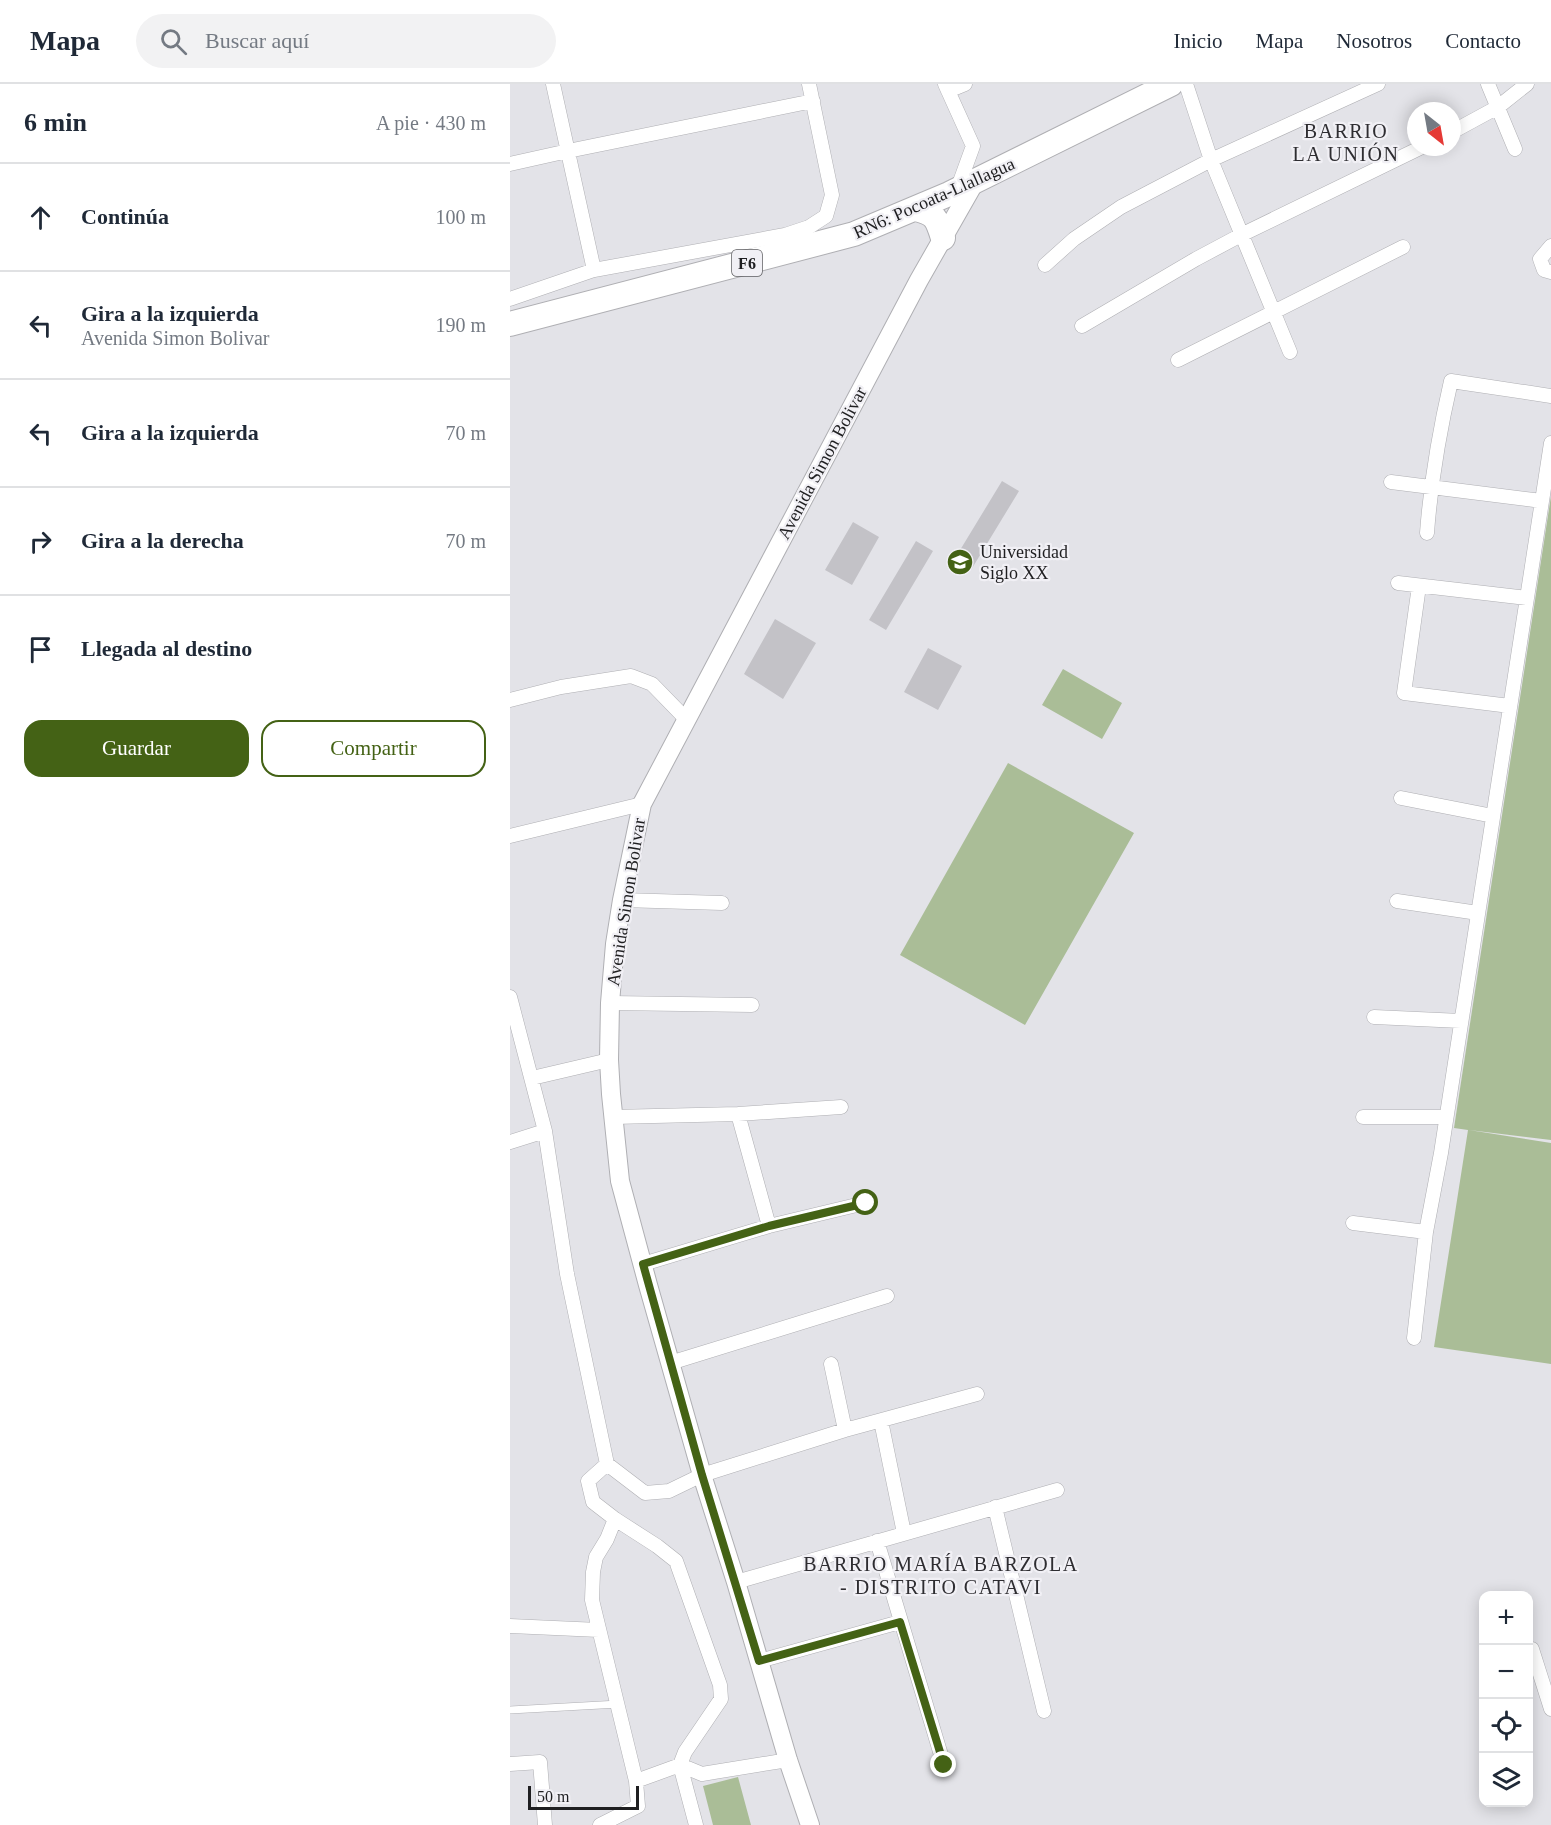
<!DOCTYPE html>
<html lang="es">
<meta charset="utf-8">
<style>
:root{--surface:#fff;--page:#f2f2f3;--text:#1f2937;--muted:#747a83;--line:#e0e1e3;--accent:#446215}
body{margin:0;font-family:"Times New Roman",serif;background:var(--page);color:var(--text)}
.controls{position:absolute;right:18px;bottom:18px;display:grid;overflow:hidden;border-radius:12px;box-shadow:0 3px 15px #0003}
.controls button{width:54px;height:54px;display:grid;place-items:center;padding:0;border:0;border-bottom:2px solid var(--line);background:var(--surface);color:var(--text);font:30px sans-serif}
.compass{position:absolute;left:897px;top:18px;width:54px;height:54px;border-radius:50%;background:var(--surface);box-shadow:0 3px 15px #0003;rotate:149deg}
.scale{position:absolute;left:18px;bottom:15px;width:111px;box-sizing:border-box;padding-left:6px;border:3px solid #1f1f21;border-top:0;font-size:16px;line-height:21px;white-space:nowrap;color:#1f1f21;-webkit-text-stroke:4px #f1f0f5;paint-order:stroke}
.stop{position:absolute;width:18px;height:18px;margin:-14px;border:4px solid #446215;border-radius:50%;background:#fff}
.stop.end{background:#446215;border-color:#fff;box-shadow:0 2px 6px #0008}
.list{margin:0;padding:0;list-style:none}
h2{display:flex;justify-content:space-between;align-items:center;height:78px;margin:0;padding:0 24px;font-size:26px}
h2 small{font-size:20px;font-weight:400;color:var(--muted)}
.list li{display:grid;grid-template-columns:39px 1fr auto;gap:18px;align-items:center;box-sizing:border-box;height:108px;padding:0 24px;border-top:2px solid var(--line)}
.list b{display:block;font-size:22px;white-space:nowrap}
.list p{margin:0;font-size:20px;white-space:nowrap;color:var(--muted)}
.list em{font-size:20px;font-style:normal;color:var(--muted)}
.actions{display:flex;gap:12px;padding:18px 24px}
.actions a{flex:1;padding:14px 0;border:2px solid var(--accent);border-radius:18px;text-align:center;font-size:21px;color:var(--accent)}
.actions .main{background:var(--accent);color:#fff}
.icon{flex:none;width:33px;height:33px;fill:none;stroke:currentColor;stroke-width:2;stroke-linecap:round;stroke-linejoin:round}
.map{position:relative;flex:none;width:1041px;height:1741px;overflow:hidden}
header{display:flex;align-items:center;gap:36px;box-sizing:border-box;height:84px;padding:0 30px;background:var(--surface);border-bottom:2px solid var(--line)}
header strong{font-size:28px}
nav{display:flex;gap:33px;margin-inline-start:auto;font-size:21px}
.search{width:420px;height:54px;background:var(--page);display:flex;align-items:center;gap:15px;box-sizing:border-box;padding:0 21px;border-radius:33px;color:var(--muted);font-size:22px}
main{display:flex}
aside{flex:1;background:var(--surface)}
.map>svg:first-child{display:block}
.green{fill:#aabd97}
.building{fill:#c3c2c7}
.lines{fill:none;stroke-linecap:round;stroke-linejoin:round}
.lane-casing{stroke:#afafb3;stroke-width:8}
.street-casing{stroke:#afafb3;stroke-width:15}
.secondary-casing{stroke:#afafb3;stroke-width:20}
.highway-casing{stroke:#afafb3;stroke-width:26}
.lane{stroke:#fff;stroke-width:7}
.street{stroke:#fff;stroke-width:14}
.secondary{stroke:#fff;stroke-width:18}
.highway{stroke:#fff;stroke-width:24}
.route{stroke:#446215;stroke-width:8}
.labels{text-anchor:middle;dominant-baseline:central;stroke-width:4.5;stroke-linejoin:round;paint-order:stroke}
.shield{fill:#f1f0f5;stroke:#5e5e61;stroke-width:1.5}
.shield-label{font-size:16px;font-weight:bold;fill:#1f1f21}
.street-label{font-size:18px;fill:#1f1f21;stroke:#f1f0f5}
.poi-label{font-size:18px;fill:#1f1f21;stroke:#f1f0f5;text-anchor:start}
.neighbourhood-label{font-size:20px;letter-spacing:1.5px;fill:#2e2d31;stroke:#f1f0f5}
</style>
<header>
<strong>Mapa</strong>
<div class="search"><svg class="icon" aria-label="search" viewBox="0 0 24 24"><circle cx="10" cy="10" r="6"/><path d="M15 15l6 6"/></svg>Buscar aquí</div>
<nav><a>Inicio</a><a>Mapa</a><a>Nosotros</a><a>Contacto</a></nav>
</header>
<main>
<aside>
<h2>6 min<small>A pie · 430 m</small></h2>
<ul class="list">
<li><svg class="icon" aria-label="ahead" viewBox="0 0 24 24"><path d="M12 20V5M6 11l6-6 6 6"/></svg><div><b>Continúa</b></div><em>100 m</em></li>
<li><svg class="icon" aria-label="left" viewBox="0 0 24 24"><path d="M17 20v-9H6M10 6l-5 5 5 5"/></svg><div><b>Gira a la izquierda</b><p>Avenida Simon Bolivar</p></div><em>190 m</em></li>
<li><svg class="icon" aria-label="left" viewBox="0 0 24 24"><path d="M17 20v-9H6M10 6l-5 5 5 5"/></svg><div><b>Gira a la izquierda</b></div><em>70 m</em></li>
<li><svg class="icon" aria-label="right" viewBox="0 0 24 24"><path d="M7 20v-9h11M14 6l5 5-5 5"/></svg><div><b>Gira a la derecha</b></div><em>70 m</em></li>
<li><svg class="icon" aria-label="arrive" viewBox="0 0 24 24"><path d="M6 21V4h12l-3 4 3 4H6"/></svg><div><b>Llegada al destino</b></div></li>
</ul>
<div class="actions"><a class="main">Guardar</a><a>Compartir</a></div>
</aside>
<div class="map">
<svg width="1041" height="1741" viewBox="0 0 1041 1741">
<rect width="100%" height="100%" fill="#e3e3e8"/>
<path class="green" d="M1041,412V1056L959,1046L1041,1059V1280L924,1263L958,1046L944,1044Z
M553,585L612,619L592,655L532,621Z
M498,679L624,749L515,941L390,871Z
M228,1693L241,1741H203L193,1702Z"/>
<path class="building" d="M492,397L509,407L461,486L444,476Z
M343,438L369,453L342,501L315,486Z
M406,457L423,467L376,546L359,536Z
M265,535L306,559L273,615L234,590Z
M418,564L452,582L428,626L394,608Z"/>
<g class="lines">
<defs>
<path id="lane" d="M0,1626L109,1620"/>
<path id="street" d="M43,0L84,186
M435,0L463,62L447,106
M676,0L701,76L780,268
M978,0L1005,65
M438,7L455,0
M942,48L988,23L1017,0
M0,80L58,67L303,17
M1041,162L1030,175L1034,186L1041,188
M535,181L564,155L611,123L701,76L868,0
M0,215L84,186L275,151L299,143L316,132L322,111L299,0
M572,242L686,175L731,151L912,63
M668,276L893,163
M881,398L1032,417
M917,449C921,395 929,349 941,297L1041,312
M888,499L1017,514
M909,502L894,609L1000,622
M0,616L51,603L121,592L142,600L176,635
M891,714L983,732
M0,752L132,720
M112,816L212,819
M887,817L968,829
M0,913L35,1047L57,1190L97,1380L135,1409L159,1407L192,1391L335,1346L467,1310
M100,919L242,921
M864,933L951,937
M22,994L99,976
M228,1030L259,1142
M103,1033L228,1030L331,1023
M853,1033H936
M0,1058L35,1047
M843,1139L916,1148
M133,1180L259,1142L355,1119
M904,1254L916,1148L931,1069L1041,359
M160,1279L377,1212
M321,1280L335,1346
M371,1337L394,1449
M97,1380L78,1397L83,1418L105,1435L147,1462L166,1477L210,1601L211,1615L175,1668L170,1681L186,1741
M485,1423L534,1627
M367,1457L434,1681
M226,1498L547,1406
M0,1542L89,1546
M1022,1565L1041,1625
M249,1577L390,1538
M0,1680L30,1678L35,1741
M126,1697L170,1681L192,1690L278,1676
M90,1741L128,1722L126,1697L82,1516L83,1488L86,1473L97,1455L105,1435"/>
<path id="secondary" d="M300,1741L278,1676L226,1498L192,1391L138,1201L110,1097L101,1010L99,976L100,919L105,860L112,816L132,720L409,196L466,96"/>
<path id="highway" d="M406,125C426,130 427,135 433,154
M0,240L344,150L439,110L661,0"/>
</defs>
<use href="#lane" class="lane-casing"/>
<use href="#street" class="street-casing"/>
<use href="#secondary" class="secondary-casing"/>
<use href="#highway" class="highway-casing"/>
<use href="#lane" class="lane"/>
<use href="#street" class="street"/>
<use href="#secondary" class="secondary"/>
<use href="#highway" class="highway"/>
</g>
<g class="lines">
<path class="route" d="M356,1119L259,1142L133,1180L192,1391L249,1577L390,1538L434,1681"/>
</g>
<defs>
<symbol id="university-disc" viewBox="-11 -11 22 22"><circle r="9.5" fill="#446215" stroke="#f1f0f5"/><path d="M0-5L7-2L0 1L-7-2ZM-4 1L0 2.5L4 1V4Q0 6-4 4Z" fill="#fff"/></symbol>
</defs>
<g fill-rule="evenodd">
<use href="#university-disc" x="435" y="463" width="30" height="30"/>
</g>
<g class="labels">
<rect class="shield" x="222" y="166" width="30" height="26" rx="4.5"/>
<g class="shield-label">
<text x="237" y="179">F6</text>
</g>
<g class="street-label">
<text transform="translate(424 114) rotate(-24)">RN6: Pocoata-Llallagua</text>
<text transform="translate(312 379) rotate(-62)">Avenida Simon Bolivar</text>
<text transform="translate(116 818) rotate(-81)">Avenida Simon Bolivar</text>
</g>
<g class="poi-label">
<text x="470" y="468">Universidad<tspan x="470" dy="21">Siglo XX</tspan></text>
</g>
<g class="neighbourhood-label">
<text x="836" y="47">BARRIO<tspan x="836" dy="23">LA UNIÓN</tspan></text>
<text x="431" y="1480">BARRIO MARÍA BARZOLA<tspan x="431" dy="23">- DISTRITO CATAVI</tspan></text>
</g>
</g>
</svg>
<div class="controls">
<button>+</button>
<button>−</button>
<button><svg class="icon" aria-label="locate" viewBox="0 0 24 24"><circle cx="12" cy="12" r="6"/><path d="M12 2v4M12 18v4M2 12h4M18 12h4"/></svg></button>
<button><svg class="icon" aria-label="layers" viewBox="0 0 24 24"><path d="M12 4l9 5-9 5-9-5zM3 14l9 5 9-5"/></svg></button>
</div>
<svg class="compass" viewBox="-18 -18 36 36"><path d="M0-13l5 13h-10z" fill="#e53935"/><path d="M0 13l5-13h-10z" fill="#747a83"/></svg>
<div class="scale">50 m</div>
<div class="stop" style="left:356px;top:1119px"></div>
<div class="stop end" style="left:434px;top:1681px"></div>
</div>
</main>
